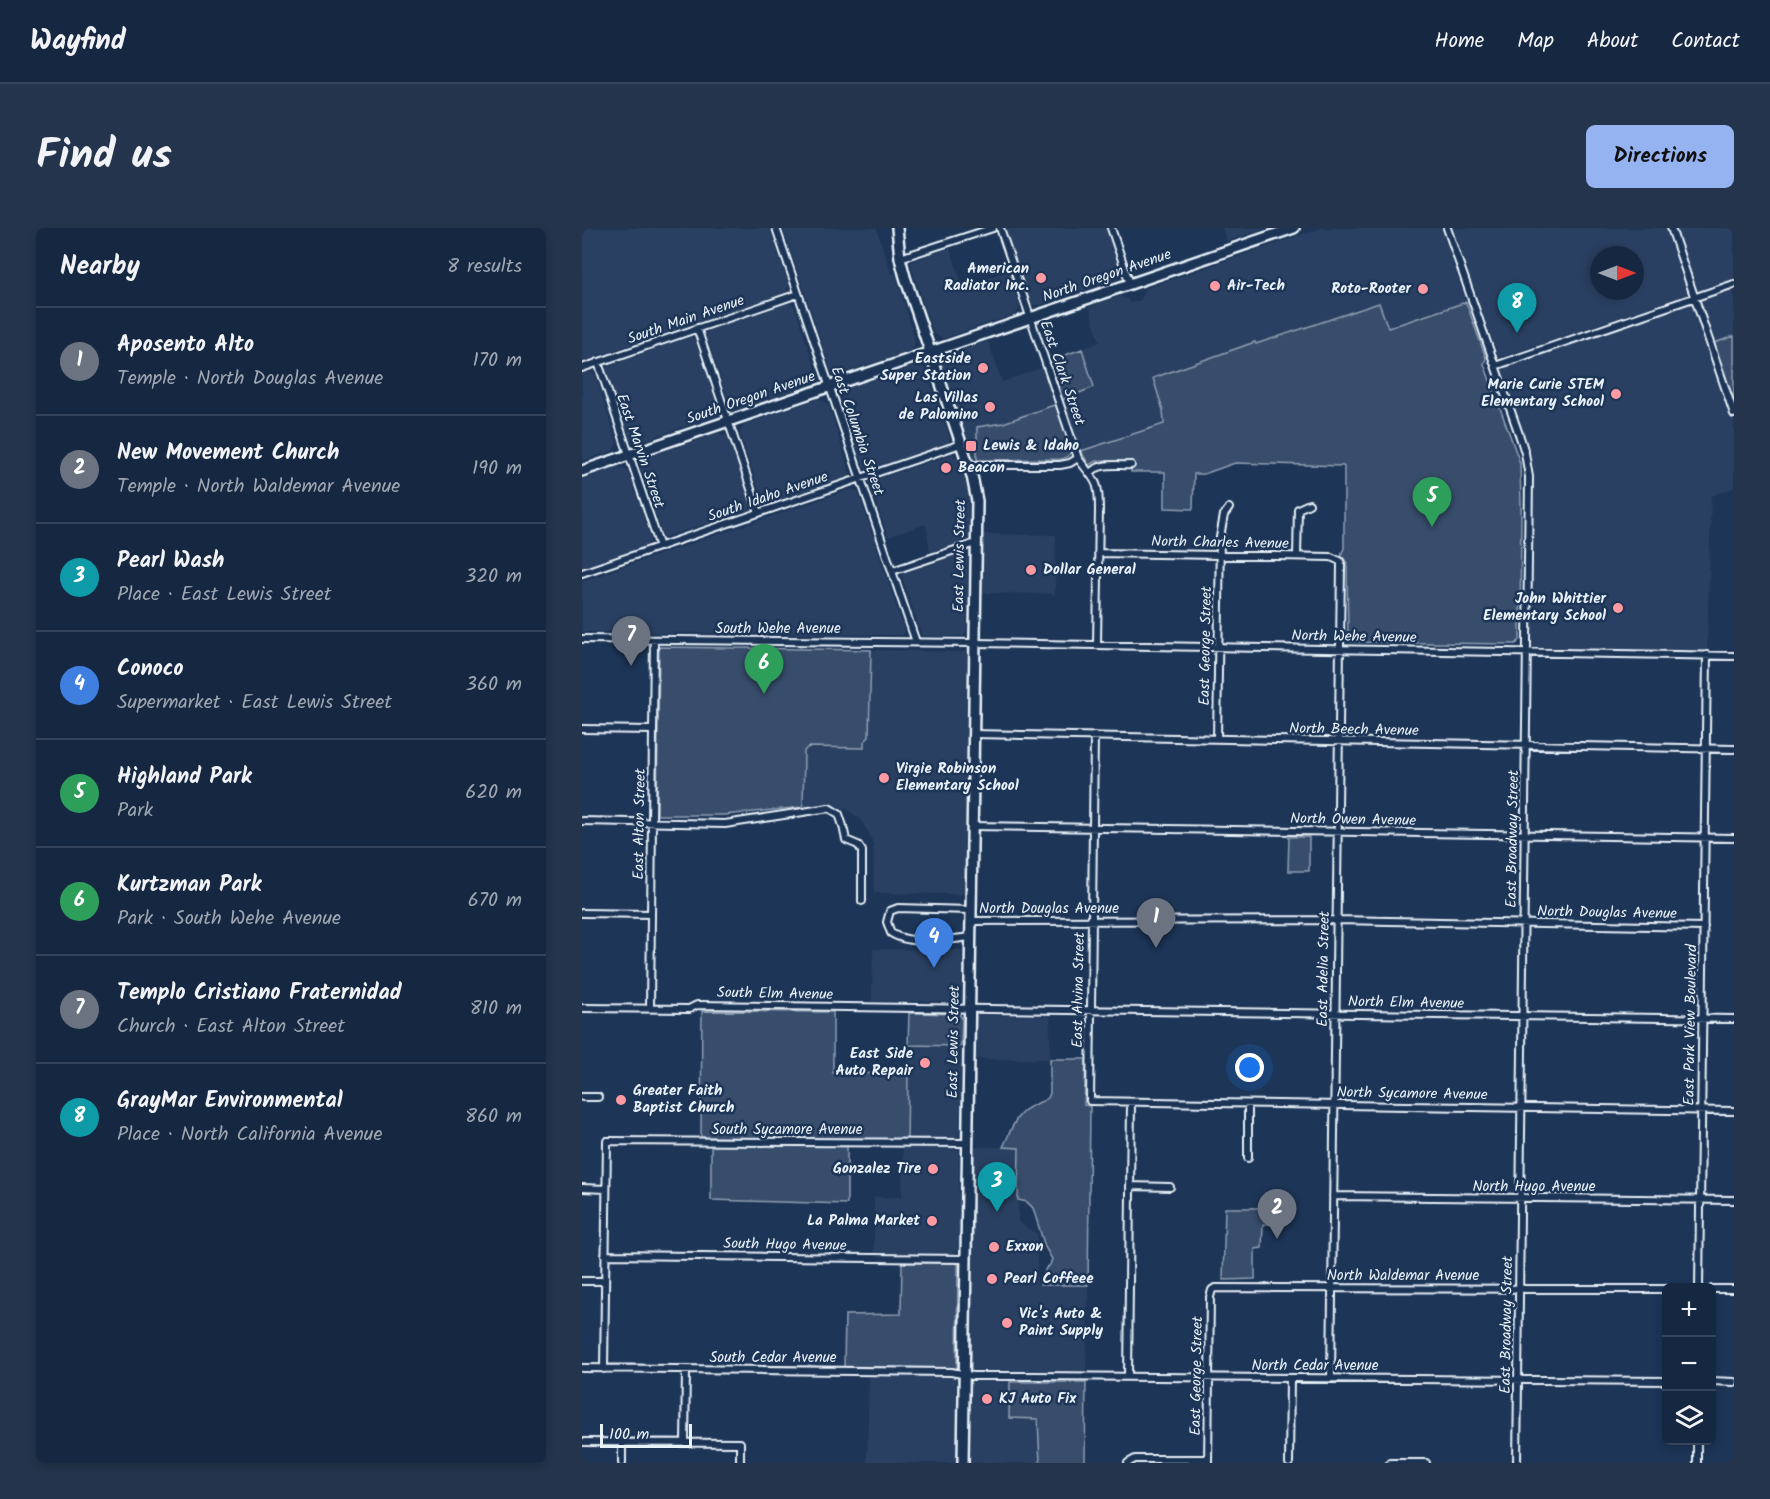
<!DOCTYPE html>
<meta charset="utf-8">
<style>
:root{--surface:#162841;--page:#23344c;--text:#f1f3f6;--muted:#9ea6b1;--line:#35445a;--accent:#95b2f1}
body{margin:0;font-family:Kalam,sans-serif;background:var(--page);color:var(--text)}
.controls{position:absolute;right:18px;bottom:18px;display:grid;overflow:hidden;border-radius:9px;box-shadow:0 3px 9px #0003}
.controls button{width:54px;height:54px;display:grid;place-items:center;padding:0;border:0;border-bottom:2px solid var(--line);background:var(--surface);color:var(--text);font:30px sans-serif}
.compass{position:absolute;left:1008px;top:18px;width:54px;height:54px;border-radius:50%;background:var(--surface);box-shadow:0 3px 9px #0003;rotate:90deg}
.scale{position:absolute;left:18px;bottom:15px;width:92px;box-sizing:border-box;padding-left:6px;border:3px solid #e8f1f8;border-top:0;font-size:16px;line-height:21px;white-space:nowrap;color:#e8f1f8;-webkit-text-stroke:4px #1d3557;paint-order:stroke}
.you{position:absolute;left:668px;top:840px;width:21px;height:21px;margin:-15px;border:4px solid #fff;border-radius:50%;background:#1a73e8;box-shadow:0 0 0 9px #1a73e833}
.badge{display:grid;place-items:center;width:39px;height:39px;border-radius:50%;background:var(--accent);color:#fff;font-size:20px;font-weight:700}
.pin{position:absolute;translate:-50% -50px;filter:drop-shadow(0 2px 3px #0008)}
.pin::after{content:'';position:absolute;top:32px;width:21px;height:18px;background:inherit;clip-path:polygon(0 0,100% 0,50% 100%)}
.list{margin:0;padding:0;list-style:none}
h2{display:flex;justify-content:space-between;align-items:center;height:78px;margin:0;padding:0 24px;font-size:26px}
h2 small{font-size:20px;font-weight:400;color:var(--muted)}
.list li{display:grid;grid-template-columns:39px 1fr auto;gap:18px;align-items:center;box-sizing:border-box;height:108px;padding:0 24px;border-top:2px solid var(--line)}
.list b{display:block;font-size:22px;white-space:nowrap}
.list p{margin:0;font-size:20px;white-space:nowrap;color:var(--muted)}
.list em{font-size:20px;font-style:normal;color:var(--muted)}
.icon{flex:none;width:33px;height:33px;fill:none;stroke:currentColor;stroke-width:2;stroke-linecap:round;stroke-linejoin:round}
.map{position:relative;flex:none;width:1152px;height:1235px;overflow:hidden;border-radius:9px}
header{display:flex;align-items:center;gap:36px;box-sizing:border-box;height:84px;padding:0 30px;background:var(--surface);border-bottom:2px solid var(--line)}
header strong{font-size:28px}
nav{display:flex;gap:33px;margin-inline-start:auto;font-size:21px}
.intro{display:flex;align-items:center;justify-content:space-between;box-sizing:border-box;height:144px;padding:0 36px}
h1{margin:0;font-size:42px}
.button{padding:15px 27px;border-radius:9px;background:var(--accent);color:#111;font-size:21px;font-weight:700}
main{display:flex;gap:36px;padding:0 36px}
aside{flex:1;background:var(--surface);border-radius:9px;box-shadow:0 3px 9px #0003}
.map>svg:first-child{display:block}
.built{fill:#2a4162;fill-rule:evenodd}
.green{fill:#374d6c;stroke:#909fb2;stroke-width:1.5}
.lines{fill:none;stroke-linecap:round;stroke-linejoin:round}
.street-casing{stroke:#e8f1f8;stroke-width:10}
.primary-casing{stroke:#e8f1f8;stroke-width:14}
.street{stroke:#1d3557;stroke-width:6}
.primary{stroke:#1d3557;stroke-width:9}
.poi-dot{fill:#ff9aa2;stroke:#1d3557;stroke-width:2}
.labels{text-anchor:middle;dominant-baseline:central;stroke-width:5;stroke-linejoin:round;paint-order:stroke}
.poi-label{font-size:15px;font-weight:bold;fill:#e8f1f8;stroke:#1d3557;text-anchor:start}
.street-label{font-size:15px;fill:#e8f1f8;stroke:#1d3557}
</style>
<header>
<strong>Wayfind</strong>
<nav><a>Home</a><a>Map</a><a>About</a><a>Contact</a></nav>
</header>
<div class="intro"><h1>Find us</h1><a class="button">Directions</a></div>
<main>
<aside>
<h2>Nearby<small>8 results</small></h2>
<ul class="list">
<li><span class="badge" style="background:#6b7280">1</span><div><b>Aposento Alto</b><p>Temple · North Douglas Avenue</p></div><em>170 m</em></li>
<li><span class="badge" style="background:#6b7280">2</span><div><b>New Movement Church</b><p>Temple · North Waldemar Avenue</p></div><em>190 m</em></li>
<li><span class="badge" style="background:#0f9aa8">3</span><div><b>Pearl Wash</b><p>Place · East Lewis Street</p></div><em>320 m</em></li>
<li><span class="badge" style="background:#3f7fe0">4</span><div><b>Conoco</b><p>Supermarket · East Lewis Street</p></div><em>360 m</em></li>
<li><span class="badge" style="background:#2e9e5b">5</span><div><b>Highland Park</b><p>Park</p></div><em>620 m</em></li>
<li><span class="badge" style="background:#2e9e5b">6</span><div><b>Kurtzman Park</b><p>Park · South Wehe Avenue</p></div><em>670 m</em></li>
<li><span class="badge" style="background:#6b7280">7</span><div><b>Templo Cristiano Fraternidad</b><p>Church · East Alton Street</p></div><em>810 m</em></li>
<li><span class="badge" style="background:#0f9aa8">8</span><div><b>GrayMar Environmental</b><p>Place · North California Avenue</p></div><em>860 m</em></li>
</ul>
</aside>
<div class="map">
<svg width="1152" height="1235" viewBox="0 0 1152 1235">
<rect width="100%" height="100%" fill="#1d3557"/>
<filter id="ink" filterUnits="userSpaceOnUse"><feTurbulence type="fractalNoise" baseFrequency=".0167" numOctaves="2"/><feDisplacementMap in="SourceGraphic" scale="12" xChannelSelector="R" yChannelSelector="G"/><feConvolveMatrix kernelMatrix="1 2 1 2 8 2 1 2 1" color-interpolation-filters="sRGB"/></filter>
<g filter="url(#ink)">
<path class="built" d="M0,0H187L207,57L204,64L0,133Z
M201,0H294L310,46L313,45L333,111L332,117L327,123L260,145H254L249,142Z
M426,0H524L538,47L535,51L458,77H453L447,71L424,5V2Z
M640,0H684L645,13Z
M739,0H859L884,74L806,100L797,76L674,116L672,114L571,150L581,182L582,196L499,223L480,172L512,159L500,121L518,114L507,79L538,68L545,71L548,75L559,72L562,61Z
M871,0H1083L1106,66L920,129L916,128ZM1017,27H1053V63H1017Z
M1094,0H1152V50L1116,63Z
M368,20L381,58L426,43L437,77V82L433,86L363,110L358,109L351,105L328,34Z
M1152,60V108L1132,115L1117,72Z
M1113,70L1152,186V260L1129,268L1125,427L945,424L946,237L913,138Z
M207,75L212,77L234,144V150L230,156L158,180L151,179L147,174L124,107L126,102Z
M107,109L111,110L113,113L136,179L135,185L131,189L57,214L51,213L47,209L24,142L26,138Z
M406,113L420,154L462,139L475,176L421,195L395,199V232H393L391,230L361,138V134L367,127Z
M334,138L340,139L344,143L368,210L366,215L288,241L282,239L259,171L261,164L264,161Z
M7,144L13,146L35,215L31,223L0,233V146Z
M235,171L241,172L247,178L268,246L267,248L183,276L181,274L158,206L159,201L163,196Z
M136,205L144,208L147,212L169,277V280L167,282L83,309L81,307L58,241V235L62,230Z
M371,226L376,230L388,269L387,309L385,312L348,324L344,296L306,309L288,257L290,253Z
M35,239L43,240L47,246L69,312L68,314L66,317L0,339V251Z
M270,261L276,264L323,404L320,407L0,404V353Z
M401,306L474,307L473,366L400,365Z
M380,326L386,329L385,403L381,408H340L319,346Z
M289,422L385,424L382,666L292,665L291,616L288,607L278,591L266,582L254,578L246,576L221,579L222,523L226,519L282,520V514L287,509Z
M291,721L380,722V771L379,774L290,773Z
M394,787L468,788V831H394Z
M326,817L379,818L378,905L376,909L371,913L325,912Z
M321,918L373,919L377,923V1021L372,1026L292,1025V969H320Z
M392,919H437L436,994L455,1006V1057H506L504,1143L389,1142Z
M287,1145L374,1147V1235H285Z
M389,1154H428L427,1190H456L458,1235H388Z"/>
<path class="green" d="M884,74L904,130L902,136L938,235L939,277L938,412L934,416L770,414L766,410L765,338V335L759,327L762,320V238L653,235L622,246H612L611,281L583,280V244H549L550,233H514L507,237L499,223L582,196L581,182L571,150L673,114L674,116L797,75L806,100Z
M1152,108V173L1132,115Z
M500,121L512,159L480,172L466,133Z
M475,176L490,219C489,226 487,229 479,231L395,232V199L421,195Z
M77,419L289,422L287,509L282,514V520L226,519L222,523L221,579L142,587H75Z
M707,609H727V643H706Z
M120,783L251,784V845L326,846L325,912L119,909Z
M327,785L375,786L378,787L380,791L379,818L326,817Z
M468,831H504L502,877L508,878L506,1057H458L464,1040L468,1037L470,1031L463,1019L451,980L445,974L436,972L437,920L421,919C428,905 433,886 448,879C454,875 460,874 466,870L468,865Z
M129,917L265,918V976L129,972Z
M643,980H699L700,983H702V996H681L680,1020L673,1021V1051L641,1052Z
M320,1035H376L375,1140L262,1139L263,1087L319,1086Z
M428,1154H504L503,1235H458L456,1191L427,1190Z"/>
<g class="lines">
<defs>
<path id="street" d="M194,0L334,414
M418,0L496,230C512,253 517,250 517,281L515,417
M529,0L548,56
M865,0L939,212L943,225L947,249L935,1235
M1089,0L1152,186
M318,30L411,0
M115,100L177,285
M16,134L78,319
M913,138L1152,56
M0,140L216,66
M386,237H478L488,235L496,230
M508,245C518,234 535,238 549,237
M516,325L749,329L758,333L759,336L749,1150
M715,328L716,281L727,276
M310,343L394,315
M0,345L379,216
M0,411L392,415L1152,428
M0,501L71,502
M391,506L1152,521
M512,508L508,873L1152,883
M635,511L638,309L642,287L647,280
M0,593L143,596L247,580L257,586L261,598L264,612L276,617L280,623V673
M389,598L1152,610
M0,685L69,686
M388,693L755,692L1122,699
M388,709C366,712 329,718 309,705L305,694L308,683L316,680L388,682
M0,780L107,781L115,777L1152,791
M68,780L72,412
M0,869H16
M666,930V876
M548,958L588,959
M0,960L24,961
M751,968L1152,972
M23,1027L383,1031
M0,1053H23
M1117,1060L1125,427
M1130,1061H1152
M0,1140L369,1144L391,1148H452L1084,1153
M22,1141L25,913L385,915
M546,1149L549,874
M1130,1153L1152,1154
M0,1214L158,1215V1235
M103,1215L104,1142
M40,1235V1214
M546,1235L553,1231H626
M626,1235L628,1069L630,1062L633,1060L1084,1061
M707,1235L708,1150
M808,1235H844
M1115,1235V1212"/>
<path id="primary" d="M315,0L318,30L323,49L390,248L395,273L381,1235
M0,243L712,0"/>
</defs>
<use href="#street" class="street-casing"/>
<use href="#primary" class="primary-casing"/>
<use href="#street" class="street"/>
<use href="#primary" class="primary"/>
</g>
</g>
<g class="poi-dot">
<circle cx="459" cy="50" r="6"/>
<circle cx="633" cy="58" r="6"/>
<circle cx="841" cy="61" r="6"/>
<circle cx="401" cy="140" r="6"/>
<circle cx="1034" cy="166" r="6"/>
<circle cx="408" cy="179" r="6"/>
<rect x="383" y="212" width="12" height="12" rx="3"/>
<circle cx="364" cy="240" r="6"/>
<circle cx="449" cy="342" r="6"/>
<circle cx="1036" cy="380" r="6"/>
<circle cx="302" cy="550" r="6"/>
<circle cx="343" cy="835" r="6"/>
<circle cx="39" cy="872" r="6"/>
<circle cx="351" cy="941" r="6"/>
<circle cx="350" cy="993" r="6"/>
<circle cx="412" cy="1019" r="6"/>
<circle cx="410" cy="1051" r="6"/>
<circle cx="425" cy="1095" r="6"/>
<circle cx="405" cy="1171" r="6"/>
</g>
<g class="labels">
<g class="poi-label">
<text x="447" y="41" text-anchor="end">American<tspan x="447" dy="17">Radiator Inc.</tspan></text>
<text x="645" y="58">Air-Tech</text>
<text x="829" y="61" text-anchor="end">Roto-Rooter</text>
<text x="389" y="131" text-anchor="end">Eastside<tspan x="389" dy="17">Super Station</tspan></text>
<text x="1022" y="157" text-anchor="end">Marie Curie STEM<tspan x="1022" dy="17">Elementary School</tspan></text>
<text x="396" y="170" text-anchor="end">Las Villas<tspan x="396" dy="17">de Palomino</tspan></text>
<text x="401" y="218">Lewis &amp; Idaho</text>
<text x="376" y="240">Beacon</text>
<text x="461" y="342">Dollar General</text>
<text x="1024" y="371" text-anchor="end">John Whittier<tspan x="1024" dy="17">Elementary School</tspan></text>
<text x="314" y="541">Virgie Robinson<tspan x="314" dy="17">Elementary School</tspan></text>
<text x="331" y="826" text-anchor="end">East Side<tspan x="331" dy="17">Auto Repair</tspan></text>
<text x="51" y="863">Greater Faith<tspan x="51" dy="17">Baptist Church</tspan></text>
<text x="339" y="941" text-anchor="end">Gonzalez Tire</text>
<text x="338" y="993" text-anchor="end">La Palma Market</text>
<text x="424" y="1019">Exxon</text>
<text x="422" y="1051">Pearl Coffeee</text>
<text x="437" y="1086">Vic's Auto &amp;<tspan x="437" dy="17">Paint Supply</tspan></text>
<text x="417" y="1171">KJ Auto Fix</text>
</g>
<g class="street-label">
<text transform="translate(525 48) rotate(-19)">North Oregon Avenue</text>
<text transform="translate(104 92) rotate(-19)">South Main Avenue</text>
<text transform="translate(480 145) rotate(71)">East Clark Street</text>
<text transform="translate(169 170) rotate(-19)">South Oregon Avenue</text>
<text transform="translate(275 203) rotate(71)">East Columbia Street</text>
<text transform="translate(58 223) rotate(71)">East Marvin Street</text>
<text transform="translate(186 269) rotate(-19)">South Idaho Avenue</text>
<text transform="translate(638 315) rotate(1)">North Charles Avenue</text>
<text transform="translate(378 328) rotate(-89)">East Lewis Street</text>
<text x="196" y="401">South Wehe Avenue</text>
<text transform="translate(772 409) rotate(1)">North Wehe Avenue</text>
<text transform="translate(624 418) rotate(-89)">East George Street</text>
<text transform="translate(772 502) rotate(1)">North Beech Avenue</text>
<text transform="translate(771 592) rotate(1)">North Owen Avenue</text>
<text transform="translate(58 596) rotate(-89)">East Alton Street</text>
<text transform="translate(931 611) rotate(-89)">East Broadway Street</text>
<text x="467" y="681">North Douglas Avenue</text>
<text transform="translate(1025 685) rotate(1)">North Douglas Avenue</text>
<text transform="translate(742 741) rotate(-89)">East Adelia Street</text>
<text transform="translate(497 762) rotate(-89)">East Alvina Street</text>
<text transform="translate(193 766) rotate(1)">South Elm Avenue</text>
<text transform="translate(824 775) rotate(1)">North Elm Avenue</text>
<text transform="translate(1109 797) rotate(-89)">East Park View Boulevard</text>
<text transform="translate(372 814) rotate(-89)">East Lewis Street</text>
<text transform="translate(830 866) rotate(1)">North Sycamore Avenue</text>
<text x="205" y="902">South Sycamore Avenue</text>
<text x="952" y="959">North Hugo Avenue</text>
<text transform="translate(203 1017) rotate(1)">South Hugo Avenue</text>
<text x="821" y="1048">North Waldemar Avenue</text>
<text transform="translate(925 1097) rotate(-89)">East Broadway Street</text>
<text x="191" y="1130">South Cedar Avenue</text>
<text x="733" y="1138">North Cedar Avenue</text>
<text transform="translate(615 1148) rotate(-89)">East George Street</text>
</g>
</g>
</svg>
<div class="controls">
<button>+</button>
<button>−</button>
<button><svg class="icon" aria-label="layers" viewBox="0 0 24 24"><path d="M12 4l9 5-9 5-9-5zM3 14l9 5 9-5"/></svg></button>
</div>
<svg class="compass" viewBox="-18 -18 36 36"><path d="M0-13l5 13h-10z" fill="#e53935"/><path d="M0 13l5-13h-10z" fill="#9ea6b1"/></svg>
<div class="scale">100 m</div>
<div class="you"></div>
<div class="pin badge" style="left:574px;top:720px;background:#6b7280">1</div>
<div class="pin badge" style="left:695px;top:1011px;background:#6b7280">2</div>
<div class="pin badge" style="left:415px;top:984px;background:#0f9aa8">3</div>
<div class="pin badge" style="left:352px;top:740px;background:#3f7fe0">4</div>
<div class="pin badge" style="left:850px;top:299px;background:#2e9e5b">5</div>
<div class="pin badge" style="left:182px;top:466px;background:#2e9e5b">6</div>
<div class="pin badge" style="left:49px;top:438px;background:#6b7280">7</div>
<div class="pin badge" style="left:935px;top:105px;background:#0f9aa8">8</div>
</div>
</main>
